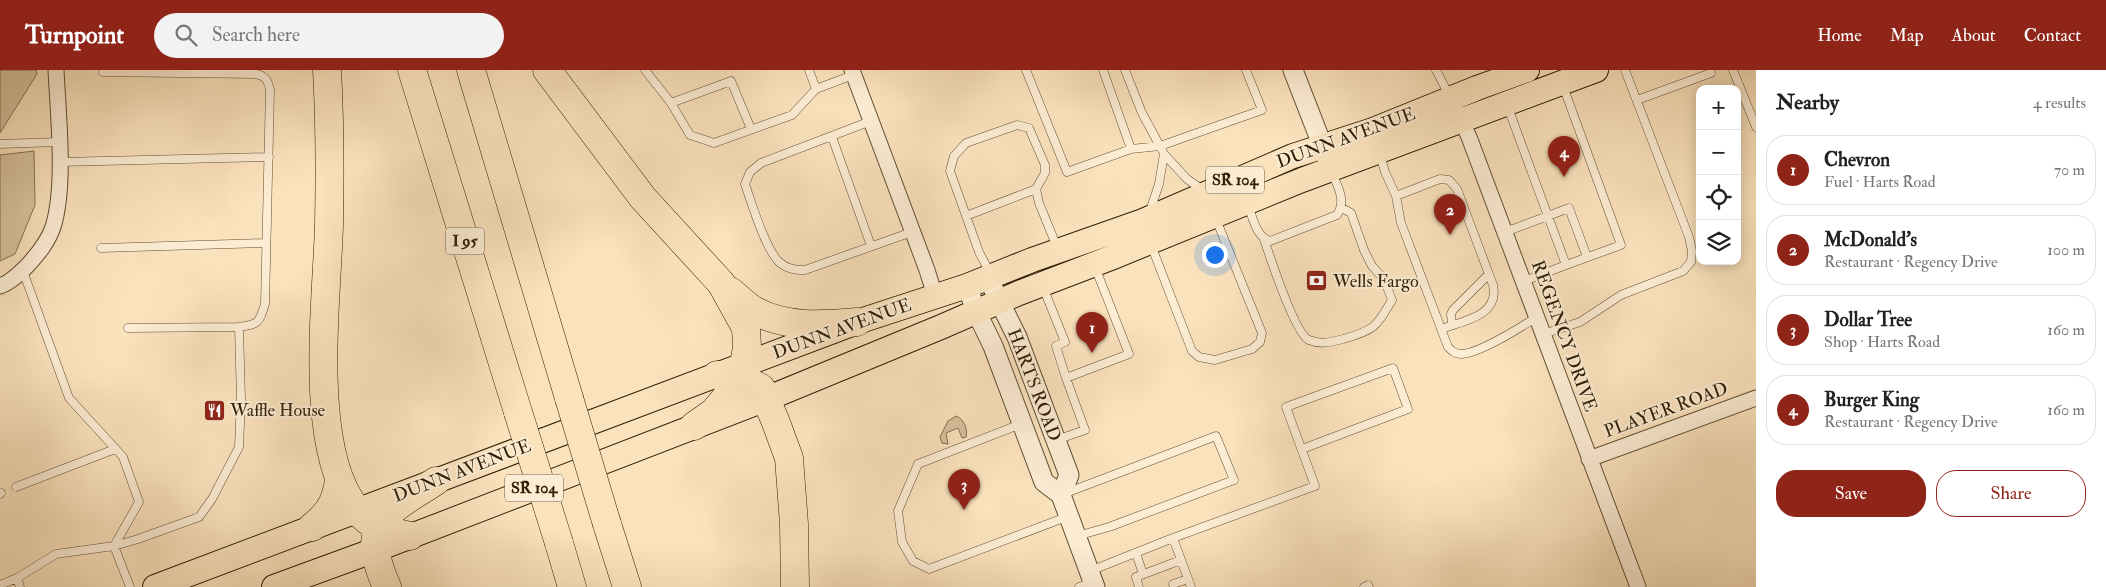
<!DOCTYPE html>
<meta charset="utf-8">
<style>
:root{--surface:#fff;--page:#f2f2f2;--text:#222;--muted:#767676;--line:#e0e0e0;--accent:#8f2418}
body{margin:0;font-family:"IM FELL Double Pica",serif;background:var(--page);color:var(--text)}
.controls{position:absolute;right:15px;top:15px;display:grid;overflow:hidden;border-radius:10px;box-shadow:0 2px 12px #0003}
.controls button{width:45px;height:45px;display:grid;place-items:center;padding:0;border:0;border-bottom:1px solid var(--line);background:var(--surface);color:var(--text);font:25px sans-serif}
.you{position:absolute;left:1214px;top:184px;width:18px;height:18px;margin:-12px;border:4px solid #fff;border-radius:50%;background:#1a73e8;box-shadow:0 0 0 8px #1a73e833}
.badge{display:grid;place-items:center;width:32px;height:32px;border-radius:50%;background:var(--accent);color:#fff;font-size:16px;font-weight:700}
.pin{position:absolute;translate:-50% -41px;filter:drop-shadow(0 1px 2px #0008)}
.pin::after{content:'';position:absolute;top:26px;width:18px;height:15px;background:inherit;clip-path:polygon(0 0,100% 0,50% 100%)}
.list{margin:0;padding:0;list-style:none}
h2{display:flex;justify-content:space-between;align-items:center;height:65px;margin:0;padding:0 20px;font-size:21px}
h2 small{font-size:16px;font-weight:400;color:var(--muted)}
.list li{display:grid;grid-template-columns:32px 1fr auto;gap:15px;align-items:center;box-sizing:border-box;height:70px;margin:0 10px 10px;padding:0 10px;border:1px solid var(--line);border-radius:20px}
.list b{display:block;font-size:19px;white-space:nowrap}
.list p{margin:0;font-size:16px;white-space:nowrap;color:var(--muted)}
.list em{font-size:16px;font-style:normal;color:var(--muted)}
.actions{display:flex;gap:10px;padding:15px 20px}
.actions a{flex:1;padding:11px 0;border:1px solid var(--accent);border-radius:20px;text-align:center;font-size:18px;color:var(--accent)}
.actions .main{background:var(--accent);color:#fff}
.icon{flex:none;width:28px;height:28px;fill:none;stroke:currentColor;stroke-width:2;stroke-linecap:round;stroke-linejoin:round}
.map{position:relative;flex:none;width:1756px;height:517px;overflow:hidden}
header{display:flex;align-items:center;gap:30px;box-sizing:border-box;height:70px;padding:0 25px;background:var(--accent);color:#fff}
header strong{font-size:24px}
nav{display:flex;gap:28px;margin-inline-start:auto;font-size:18px}
.search{width:350px;height:45px;background:var(--page);display:flex;align-items:center;gap:12px;box-sizing:border-box;padding:0 18px;border-radius:28px;color:var(--muted);font-size:19px}
main{display:flex}
aside{flex:1;background:var(--surface)}
.map>svg:first-child{display:block}
.green{fill:#d7c19e;stroke:#827052}
.lines{fill:none;stroke-linecap:round;stroke-linejoin:round}
.service-casing{stroke:#614f33;stroke-width:9}
.minor-casing{stroke:#614f33;stroke-width:17}
.tertiary-casing{stroke:#614f33;stroke-width:21}
.primary-casing{stroke:#2e1e05;stroke-width:26}
.motorway-casing{stroke:#2e1e05;stroke-width:29}
.service{stroke:#fcecd4;stroke-width:8}
.minor{stroke:#fcecd4;stroke-width:15}
.tertiary{stroke:#fcecd4;stroke-width:19}
.primary{stroke:#fae2bd;stroke-width:24}
.motorway{stroke:#fae2bd;stroke-width:28}
.motorway-bridge-casing{stroke:#2e1e05;stroke-width:29;stroke-linecap:butt}
.motorway-bridge{stroke:#fae2bd;stroke-width:28}
.labels{text-anchor:middle;dominant-baseline:central;stroke-width:4;stroke-linejoin:round;paint-order:stroke}
.shield{fill:#fcecd4;stroke:#6c5c43;stroke-width:1}
.shield-label{font-size:16px;font-weight:bold;fill:#2e1e05}
.street-label{font-size:18px;fill:#2e1e05;stroke:#fcecd4}
.poi-label{font-size:18px;fill:#2e1e05;stroke:#fcecd4;text-anchor:start}
</style>
<header>
<strong>Turnpoint</strong>
<div class="search"><svg class="icon" aria-label="search" viewBox="0 0 24 24"><circle cx="10" cy="10" r="6"/><path d="M15 15l6 6"/></svg>Search here</div>
<nav><a>Home</a><a>Map</a><a>About</a><a>Contact</a></nav>
</header>
<main>
<div class="map">
<svg width="1756" height="517" viewBox="0 0 1756 517">
<rect width="100%" height="100%" fill="#fae2bd"/>
<filter id="stains"><feTurbulence type="fractalNoise" baseFrequency=".004" numOctaves="4"/><feColorMatrix values="0 0 0 0 .2 0 0 0 0 .09 0 0 0 0 .02 0 0 0 .5 -.17"/></filter>
<radialGradient id="worn" r=".72"><stop offset=".6" stop-color="#630" stop-opacity="0"/><stop offset="1" stop-color="#630" stop-opacity=".3"/></radialGradient>
<path class="green" d="M0,0H36L37,4L0,63Z
M34,81L35,135L15,184L0,191V85Z
M956,346C964,349 968,359 966,367L962,368L958,358L946,363L948,374L942,373L940,367L948,351Z"/>
<g class="lines">
<defs>
<path id="service" d="M645,0L671,33L690,65L714,73L792,45L816,19L853,5
M809,0L816,19
M1026,0L1067,102L1131,79L1160,76L1262,40L1246,0
M1103,0L1131,79
M1125,0L1142,43L1162,80
M1436,0L1450,27
M1733,0L1756,57
M1637,30L1711,3
M671,33L731,11L751,59
M1507,35L1566,195L1621,175L1563,16
M871,51L761,93L750,102L745,114C752,134 765,178 779,192C787,199 795,200 805,200L912,162
M832,67L871,176
M0,74L59,72
M1380,84L1385,102L1396,126L1401,153L1448,277C1452,281 1455,284 1461,284C1479,284 1521,257 1537,247
M60,92L269,87
M1396,126L1440,109L1449,110L1457,119L1493,215C1500,246 1463,251 1441,259
M1248,135C1253,148 1256,167 1270,171L1337,145C1347,130 1337,115 1331,101
M1149,144L1159,114L1164,84L1187,109L1204,121
M966,146L1036,119
M1505,162L1569,138L1587,187
M1264,169C1270,187 1295,264 1309,270C1321,275 1331,272 1343,269C1375,260 1376,257 1392,230L1384,209L1372,196L1364,180L1351,143L1342,138
M1151,175L1192,281L1199,287L1215,290L1252,279L1260,272L1262,263L1216,149
M101,178L266,173
M23,201L69,328L123,387L139,432L114,476
M990,203L979,182L950,101L954,86L966,73L1017,55L1029,58L1045,95V103L1036,119L1039,133L1057,177
M1524,211L1566,195
M1043,217L1065,272L1056,276L1066,308
M1452,255L1451,244L1453,240L1489,204
M128,258L239,257
M1543,264L1580,252L1621,225L1683,201L1691,192L1692,181L1689,167L1625,0
M1021,354L918,394L898,441L902,472L913,491L929,499L1069,446
M1056,370L1085,360L1066,308L1129,284L1095,197
M16,417L115,379
M0,424L1,423
M1063,424L1216,366L1234,410L1109,457L1077,466
M1173,468L1315,416L1286,337L1393,298L1408,339L1302,379
M114,476L130,517
M1136,483L1143,504
M1090,501L1173,468L1191,517
M17,508L56,484L114,476L138,469L199,447L212,429L239,377L241,330L239,257C259,254 259,253 265,234L270,20C268,11 266,6 256,4L103,2
M1173,514L1188,509
M0,515L17,508L20,517
M1079,517L1093,512
M1139,517L1136,507L1181,490
M1364,517L1368,515L1369,517"/>
<path id="minor" d="M852,0L927,200L935,226
M1458,43L1469,67L1638,517
M0,216C10,213 20,203 27,196C38,184 48,172 53,157C66,116 58,44 56,0
M1589,389L1756,328"/>
<path id="tertiary" d="M1293,0L1328,90
M988,208L1017,267L1069,405L1061,425
M967,216L976,241L993,276L1044,412L1061,425L1095,517"/>
<path id="primary" d="M155,517L857,252L967,216L1032,190L1143,151L1293,86L1373,60L1477,18L1527,0
M274,517L375,480L766,329L941,257L1019,223L1113,187L1302,110L1596,0"/>
<path id="motorway" d="M327,0C330,52 330,103 329,155C327,231 307,380 357,440C372,459 388,461 410,466
M412,0L518,342
M471,0L569,328
M547,0L643,128L721,213L746,258L747,277L742,308L714,342L694,356
M730,221C738,227 746,236 755,241C787,258 822,255 857,252
M717,305L742,308L761,318L775,350L789,388L794,454L795,517
M607,454L627,517
M312,457C330,442 335,434 339,411
M559,473L572,517
M387,517C358,452 385,444 436,411"/>
</defs>
<use href="#service" class="service-casing"/>
<use href="#minor" class="minor-casing"/>
<use href="#tertiary" class="tertiary-casing"/>
<use href="#primary" class="primary-casing"/>
<use href="#motorway" class="motorway-casing"/>
<use href="#service" class="service"/>
<use href="#minor" class="minor"/>
<use href="#tertiary" class="tertiary"/>
<use href="#primary" class="primary"/>
<use href="#motorway" class="motorway"/>
<defs>
<path id="motorway-bridge" d="M569,328L607,454
M518,342L559,473"/>
</defs>
<use href="#motorway-bridge" class="motorway-bridge-casing"/>
<use href="#motorway-bridge" class="motorway-bridge"/>
</g>
<defs>
<symbol id="bank-square" viewBox="-11 -11 22 22"><rect x="-9" y="-9" width="18" height="18" rx="4" fill="#8f2418" stroke="#fcecd4"/><path d="M-6-4H6V4H-6ZM0-2.3a2.3 2.3 0 1 0 0 4.6a2.3 2.3 0 1 0 0-4.6Z" fill="#fff"/></symbol>
<symbol id="restaurant-square" viewBox="-11 -11 22 22"><rect x="-9" y="-9" width="18" height="18" rx="4" fill="#8f2418" stroke="#fcecd4"/><path d="M-5-6h1v4h1v-4h1v4h1v-4h1v5L-1.5 .5V6h-2V.5L-5-1ZM5-6V6H3V1.5H1.5Q1.5-4 5-6Z" fill="#fff"/></symbol>
</defs>
<g fill-rule="evenodd">
<use href="#bank-square" x="1304" y="198" width="25" height="25"/>
<use href="#restaurant-square" x="202" y="328" width="25" height="25"/>
</g>
<g class="labels">
<g class="shield">
<rect x="1206" y="96.5" width="58" height="27" rx="4"/>
<rect x="446" y="157.5" width="38" height="27" rx="4"/>
<rect x="505" y="404.5" width="58" height="27" rx="4"/>
</g>
<g class="shield-label">
<text x="1235" y="110">SR 104</text>
<text x="465" y="171">I 95</text>
<text x="534" y="418">SR 104</text>
</g>
<g class="street-label">
<text transform="translate(1346 68) rotate(-20)">DUNN AVENUE</text>
<text transform="translate(842 259) rotate(-20)">DUNN AVENUE</text>
<text transform="translate(1564 266) rotate(70)">REGENCY DRIVE</text>
<text transform="translate(1034 315) rotate(69)">HARTS ROAD</text>
<text transform="translate(1666 340) rotate(-20)">PLAYER ROAD</text>
<text transform="translate(462 401) rotate(-21)">DUNN AVENUE</text>
</g>
<g class="poi-label">
<text x="1333" y="211">Wells Fargo</text>
<text x="230" y="340">Waffle House</text>
</g>
</g>
<rect width="100%" height="100%" filter="url(#stains)"/>
<rect width="100%" height="100%" fill="url(#worn)"/>
</svg>
<div class="controls">
<button>+</button>
<button>−</button>
<button><svg class="icon" aria-label="locate" viewBox="0 0 24 24"><circle cx="12" cy="12" r="6"/><path d="M12 2v4M12 18v4M2 12h4M18 12h4"/></svg></button>
<button><svg class="icon" aria-label="layers" viewBox="0 0 24 24"><path d="M12 4l9 5-9 5-9-5zM3 14l9 5 9-5"/></svg></button>
</div>
<div class="you"></div>
<div class="pin badge" style="left:1092px;top:283px">1</div>
<div class="pin badge" style="left:1450px;top:165px">2</div>
<div class="pin badge" style="left:964px;top:440px">3</div>
<div class="pin badge" style="left:1564px;top:107px">4</div>
</div>
<aside>
<h2>Nearby<small>4 results</small></h2>
<ul class="list">
<li><span class="badge">1</span><div><b>Chevron</b><p>Fuel · Harts Road</p></div><em>70 m</em></li>
<li><span class="badge">2</span><div><b>McDonald's</b><p>Restaurant · Regency Drive</p></div><em>100 m</em></li>
<li><span class="badge">3</span><div><b>Dollar Tree</b><p>Shop · Harts Road</p></div><em>160 m</em></li>
<li><span class="badge">4</span><div><b>Burger King</b><p>Restaurant · Regency Drive</p></div><em>160 m</em></li>
</ul>
<div class="actions"><a class="main">Save</a><a>Share</a></div>
</aside>
</main>
